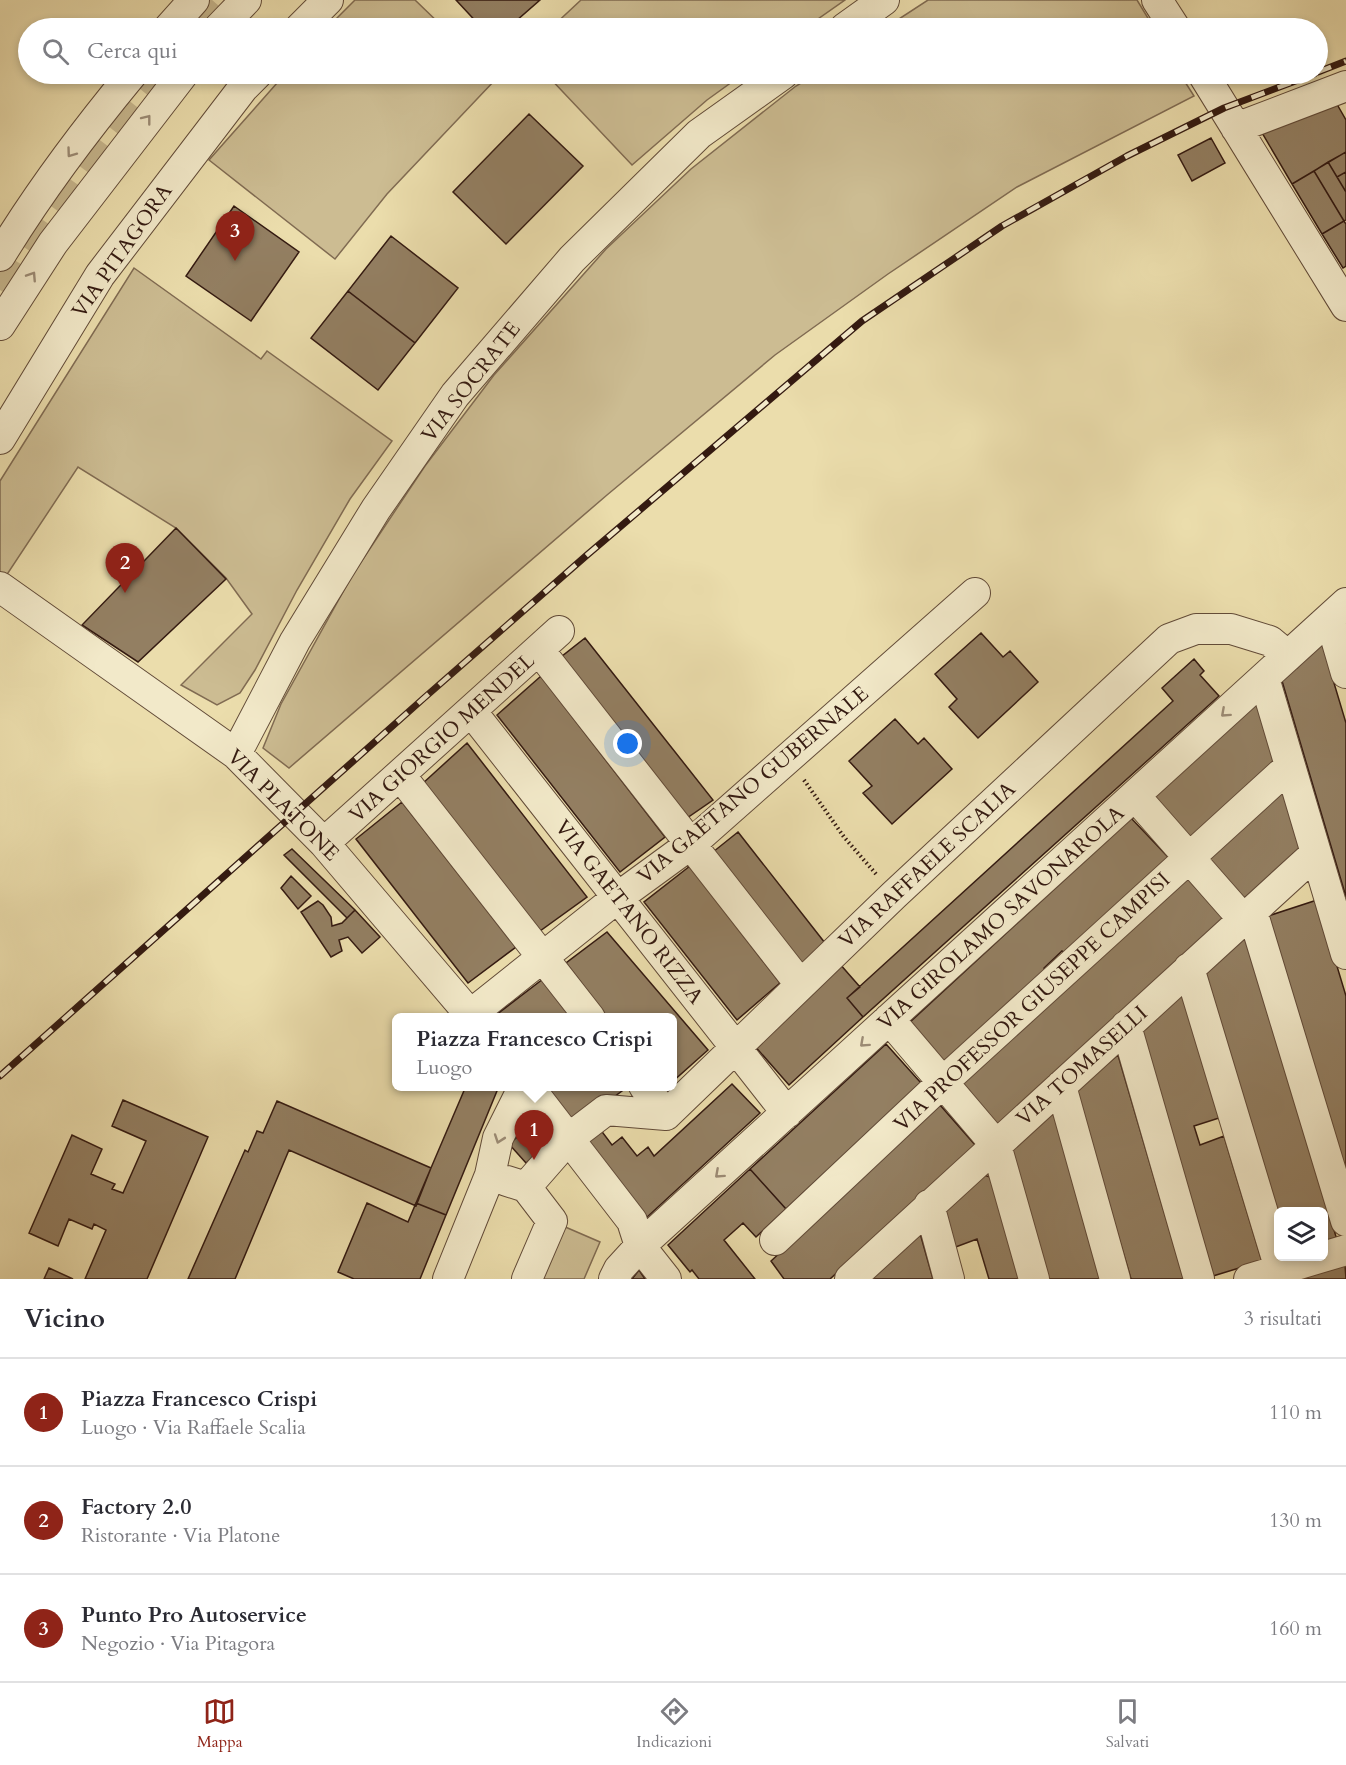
<!DOCTYPE html>
<html lang="it">
<meta charset="utf-8">
<style>
:root{--surface:#fff;--page:#f7f7f7;--text:#2b2b33;--muted:#7c7c81;--line:#e1e1e2;--accent:#8f2418}
body{margin:0;font-family:Cardo,serif;background:var(--page);color:var(--text)}
.controls{position:absolute;right:18px;bottom:18px;display:grid;overflow:hidden;border-radius:9px;box-shadow:0 3px 9px #0003}
.controls button{width:54px;height:54px;display:grid;place-items:center;padding:0;border:0;border-bottom:2px solid var(--line);background:var(--surface);color:var(--text);font:30px sans-serif}
.you{position:absolute;left:628px;top:744px;width:21px;height:21px;margin:-15px;border:4px solid #fff;border-radius:50%;background:#1a73e8;box-shadow:0 0 0 9px #1a73e833}
.badge{display:grid;place-items:center;width:39px;height:39px;border-radius:50%;background:var(--accent);color:#fff;font-size:20px;font-weight:700}
.pin{position:absolute;translate:-50% -50px;filter:drop-shadow(0 2px 3px #0008)}
.pin::after{content:'';position:absolute;top:32px;width:21px;height:18px;background:inherit;clip-path:polygon(0 0,100% 0,50% 100%)}
.popup{position:absolute;left:392px;top:1013px;width:285px;height:78px;box-sizing:border-box;display:grid;place-content:center;border-radius:9px;background:var(--surface);filter:drop-shadow(0 2px 4px #0005);font-size:20px;white-space:nowrap;color:var(--muted)}
.popup b{font-size:22px;color:var(--text)}
.popup::after{content:'';position:absolute;left:50%;top:100%;margin-left:-12px;border:12px solid transparent;border-top-color:var(--surface)}
.list{margin:0;padding:0;list-style:none}
h2{display:flex;justify-content:space-between;align-items:center;height:78px;margin:0;padding:0 24px;font-size:26px}
h2 small{font-size:20px;font-weight:400;color:var(--muted)}
.list li{display:grid;grid-template-columns:39px 1fr auto;gap:18px;align-items:center;box-sizing:border-box;height:108px;padding:0 24px;border-top:2px solid var(--line)}
.list b{display:block;font-size:22px;white-space:nowrap}
.list p{margin:0;font-size:20px;white-space:nowrap;color:var(--muted)}
.list em{font-size:20px;font-style:normal;color:var(--muted)}
.icon{flex:none;width:33px;height:33px;fill:none;stroke:currentColor;stroke-width:2;stroke-linecap:round;stroke-linejoin:round}
.map{position:relative;flex:none;width:1346px;height:1279px;overflow:hidden}
.search{position:absolute;background:var(--surface);box-shadow:0 3px 9px #0003;left:18px;right:18px;top:18px;height:66px;display:flex;align-items:center;gap:15px;box-sizing:border-box;padding:0 21px;border-radius:33px;color:var(--muted);font-size:22px}
.sheet{height:402px;background:var(--surface)}
nav{display:flex;justify-content:space-around;align-items:center;box-sizing:border-box;height:84px;border-top:2px solid var(--line);background:var(--surface);font-size:16px;color:var(--muted)}
nav a{display:grid;justify-items:center;gap:3px}
nav .on{color:var(--accent)}
.map>svg:first-child{display:block}
.green{fill:#ccbc92;stroke:#806b52;stroke-width:1.5}
.building{fill:#937f62;stroke:#341a11;stroke-width:1.5}
.lines{fill:none;stroke-linecap:round;stroke-linejoin:round}
.major-tunnel{stroke:#c6b68d;stroke-width:33;stroke-dasharray:33 16;stroke-linecap:butt}
.minor-casing{stroke:#624b38;stroke-width:32}
.path{stroke:#341a11;stroke-width:4;stroke-dasharray:1.5 3;stroke-linecap:butt}
.minor{stroke:#f2e9c9;stroke-width:30}
.rail-casing{stroke:#341a11;stroke-width:7}
.rail{stroke:#f2e9c9;stroke-width:4.5;stroke-dasharray:14;stroke-linecap:butt}
.oneway{stroke:#9c8c76}
.labels{text-anchor:middle;dominant-baseline:central;stroke-width:5;stroke-linejoin:round;paint-order:stroke}
.street-label{font-size:21px;fill:#341a11;stroke:#f2e9c9}
</style>
<div class="map">
<svg width="1346" height="1279" viewBox="0 0 1346 1279">
<rect width="100%" height="100%" fill="#ebddac"/>
<filter id="stains"><feTurbulence type="fractalNoise" baseFrequency=".00333" numOctaves="4"/><feColorMatrix values="0 0 0 0 .2 0 0 0 0 .09 0 0 0 0 .02 0 0 0 .5 -.17"/></filter>
<radialGradient id="worn" r=".72"><stop offset=".6" stop-color="#630" stop-opacity="0"/><stop offset="1" stop-color="#630" stop-opacity=".3"/></radialGradient>
<path class="green" d="M355,0H415L444,28H327Z
M581,0H845L805,28H551Z
M928,0H1137L1154,28H885Z
M285,74H489L495,80L387,194L335,259L209,160Z
M546,74H743L707,100L632,165Z
M816,74H1180L1194,96L1017,187L888,274L775,355L607,495L289,768L263,748L281,704L353,574L425,466L494,375L606,249L691,169L796,86Z
M134,268L261,359L267,351L392,441L350,499L297,590L255,670L240,693L217,705L181,685L252,614L226,578L176,528L78,467L6,576L0,572V481Z
M563,1226L600,1242L584,1279H540Z"/>
<path class="building" d="M456,0H540L508,28H482Z
M1334,99L1346,120V152L1292,184L1258,126Z
M529,114L583,166L506,244L453,192Z
M1211,138L1225,163L1192,181L1178,155Z
M1346,152V172L1337,177L1328,162Z
M1328,162L1346,192V220L1344,221L1314,171Z
M1314,171L1344,221L1322,234L1292,184Z
M1346,172V192L1337,177Z
M234,206L299,252L251,321L186,276Z
M1344,221L1346,224V266L1343,268L1322,234Z
M391,236L458,288L415,343L348,291Z
M348,291L415,343L378,390L311,338Z
M176,528L226,579L138,662L82,625Z
M981,633L1003,657L1010,651L1038,682L978,738L949,707L957,699L935,674Z
M585,638L713,800L687,818L561,657Z
M1322,643L1346,723V897L1282,681Z
M1194,659L1204,671L1200,675L1219,696L863,1017L847,998L1173,701L1162,688Z
M541,676L665,837L620,872L497,715Z
M1257,702L1276,762L1189,839L1151,798Z
M895,719L918,744L924,738L952,769L892,824L863,793L872,786L849,761Z
M467,743L587,897L540,931L422,784Z
M1285,790L1304,849L1245,901L1208,860Z
M402,802L516,947L468,983L356,839Z
M1131,818L1169,858L1065,953L1062,951L1044,968L1046,971L944,1064L909,1023Z
M738,832L825,943L801,965L713,852Z
M292,849L355,910L347,918L284,855Z
M690,866L780,983L737,1020L644,902Z
M291,876L311,896L298,909L281,888Z
M1187,878L1224,919L998,1125L961,1084Z
M1317,900L1346,996V1177L1265,917Z
M318,901L323,905L331,917L332,926L342,923L355,910L380,937L362,953L348,937L339,940L342,951L331,957L301,912Z
M607,932L708,1050L672,1082V1018H608L566,963Z
M1247,935L1337,1240L1324,1244V1212H1278V1226L1205,974Z
M839,963L860,987L847,998L863,1017L789,1085L753,1044Z
M543,979L572,1018H492Z
M1182,994L1219,1118L1194,1126L1200,1145L1224,1136L1262,1261L1213,1276L1140,1034Z
M886,1044L921,1083L786,1209L750,1169Z
M1118,1055L1184,1279H1131L1075,1091Z
M732,1084L760,1113L645,1219L581,1137L597,1125L612,1145L622,1137L637,1156L648,1147L654,1156Z
M466,1086H499L446,1215L416,1203Z
M543,1086H625L626,1088L573,1127Z
M123,1100L208,1137L147,1279H85L106,1230L94,1224L92,1229L69,1219L58,1246L29,1233L72,1135L102,1149L91,1174L115,1184L112,1189L123,1193L146,1141L112,1126Z
M277,1101L431,1168L416,1206L289,1150L235,1279H188L245,1150L248,1152L257,1131L263,1133Z
M940,1105L976,1146L830,1279H784L771,1261Z
M1053,1112L1102,1279H1048L1009,1153Z
M529,1127L546,1146L526,1163L509,1144Z
M750,1169L786,1209L756,1237L743,1223L724,1240L755,1279H699L692,1270L690,1272L668,1245Z
M984,1175L990,1177L1022,1279H989L977,1239L953,1248L943,1213Z
M367,1203L408,1222L416,1203L446,1215L420,1279H354L338,1272Z
M920,1233L933,1279H870Z
M1345,1265L1346,1279H1295Z
M49,1268L73,1279H44Z
M639,1270L645,1279H632Z"/>
<g class="lines">
<path class="major-tunnel" d="M194,28L218,0
M0,290C48,215 100,143 157,74"/>
<defs>
<path id="minor" d="M1157,0L1175,28
M169,28L194,0
M219,28L246,0
M300,28L328,0
M845,28L884,0
M1203,74L1346,306
M1236,128L1346,86
M0,256C39,192 84,132 132,74
M0,325L53,243L183,74
M0,439L100,275L243,88L257,74
M0,587L236,754L324,843L473,1018
M1330,618L1346,673
M539,650L800,984
M1264,678L1346,954
M471,711L787,1113
M236,754L295,641L376,509L455,395L572,259L699,134L783,74
M400,775L590,1018
M1135,796L1243,919
M324,843L559,631
M1252,911L1346,1221
M1189,968L1283,1279
M470,1015L617,898L691,844L975,593
M889,1019L996,1145L1034,1279
M1126,1026L1199,1279
M528,1086L632,1221L640,1246L666,1279
M644,1086L666,1115
M1061,1086L1115,1279
M507,1181L526,1187L552,1221L527,1279
M526,1187L568,1139L606,1110L666,1115L894,895L1169,639L1196,629H1231L1270,641L1288,656
M929,1205L949,1279
M775,1240L943,1082L1290,766
M448,1279L490,1175L498,1138L524,1086
M614,1279L619,1269L640,1246L1346,603
M850,1279L1316,853
M1249,1279L1346,1250"/>
</defs>
<use href="#minor" class="minor-casing"/>
<path class="path" d="M804,780L844,837L876,874"/>
<use href="#minor" class="minor"/>
<defs>
<path id="rail" d="M1318,72L1346,61
M0,1076L424,698L587,555L862,321L1002,226L1127,156L1224,108L1314,74"/>
</defs>
<use href="#rail" class="rail-casing"/>
<use href="#rail" class="rail"/>
</g>
<defs><path id="oneway-chevron" d="M-2-3.5L2.5 0L-2 3.5" fill="none" stroke-width="1.6" stroke-linecap="round" stroke-linejoin="round" transform="scale(1.5)"/></defs>
<g class="oneway">
<use href="#oneway-chevron" transform="translate(147 119) rotate(-52)"/>
<use href="#oneway-chevron" transform="translate(71 153) rotate(126)"/>
<use href="#oneway-chevron" transform="translate(32 276) rotate(-57)"/>
<use href="#oneway-chevron" transform="translate(1225 713) rotate(138)"/>
<use href="#oneway-chevron" transform="translate(864 1043) rotate(138)"/>
<use href="#oneway-chevron" transform="translate(499 1139) rotate(109)"/>
<use href="#oneway-chevron" transform="translate(719 1174) rotate(138)"/>
</g>
<g class="labels">
<g class="street-label">
<text transform="translate(122 251) rotate(-55)">VIA PITAGORA</text>
<text transform="translate(471 382) rotate(-52)">VIA SOCRATE</text>
<text transform="translate(442 738) rotate(-42)">VIA GIORGIO MENDEL</text>
<text transform="translate(753 785) rotate(-40)">VIA GAETANO GUBERNALE</text>
<text transform="translate(283 805) rotate(45)">VIA PLATONE</text>
<text transform="translate(927 865) rotate(-43)">VIA RAFFAELE SCALIA</text>
<text transform="translate(629 912) rotate(52)">VIA GAETANO RIZZA</text>
<text transform="translate(1001 918) rotate(-42)">VIA GIROLAMO SAVONAROLA</text>
<text transform="translate(1032 1002) rotate(-43)">VIA PROFESSOR GIUSEPPE CAMPISI</text>
<text transform="translate(1082 1066) rotate(-42)">VIA TOMASELLI</text>
</g>
</g>
<rect width="100%" height="100%" filter="url(#stains)"/>
<rect width="100%" height="100%" fill="url(#worn)"/>
</svg>
<div class="controls">
<button><svg class="icon" aria-label="layers" viewBox="0 0 24 24"><path d="M12 4l9 5-9 5-9-5zM3 14l9 5 9-5"/></svg></button>
</div>
<div class="you"></div>
<div class="pin badge" style="left:534px;top:1160px">1</div>
<div class="popup"><b>Piazza Francesco Crispi</b>Luogo</div>
<div class="pin badge" style="left:125px;top:593px">2</div>
<div class="pin badge" style="left:235px;top:261px">3</div>
<div class="search"><svg class="icon" aria-label="search" viewBox="0 0 24 24"><circle cx="10" cy="10" r="6"/><path d="M15 15l6 6"/></svg>Cerca qui</div>
</div>
<section class="sheet">
<h2>Vicino<small>3 risultati</small></h2>
<ul class="list">
<li><span class="badge">1</span><div><b>Piazza Francesco Crispi</b><p>Luogo · Via Raffaele Scalia</p></div><em>110 m</em></li>
<li><span class="badge">2</span><div><b>Factory 2.0</b><p>Ristorante · Via Platone</p></div><em>130 m</em></li>
<li><span class="badge">3</span><div><b>Punto Pro Autoservice</b><p>Negozio · Via Pitagora</p></div><em>160 m</em></li>
</ul>
</section>
<nav>
<a class="on"><svg class="icon" aria-label="map" viewBox="0 0 24 24"><path d="M3 6l6-2 6 2 6-2v14l-6 2-6-2-6 2zM9 4v14M15 6v14"/></svg>Mappa</a>
<a><svg class="icon" aria-label="directions" viewBox="0 0 24 24"><path d="M12 3l9 9-9 9-9-9zM9 14v-3h6M13 9l2 2-2 2"/></svg>Indicazioni</a>
<a><svg class="icon" aria-label="saved" viewBox="0 0 24 24"><path d="M7 4h10v16l-5-4-5 4z"/></svg>Salvati</a>
</nav>
